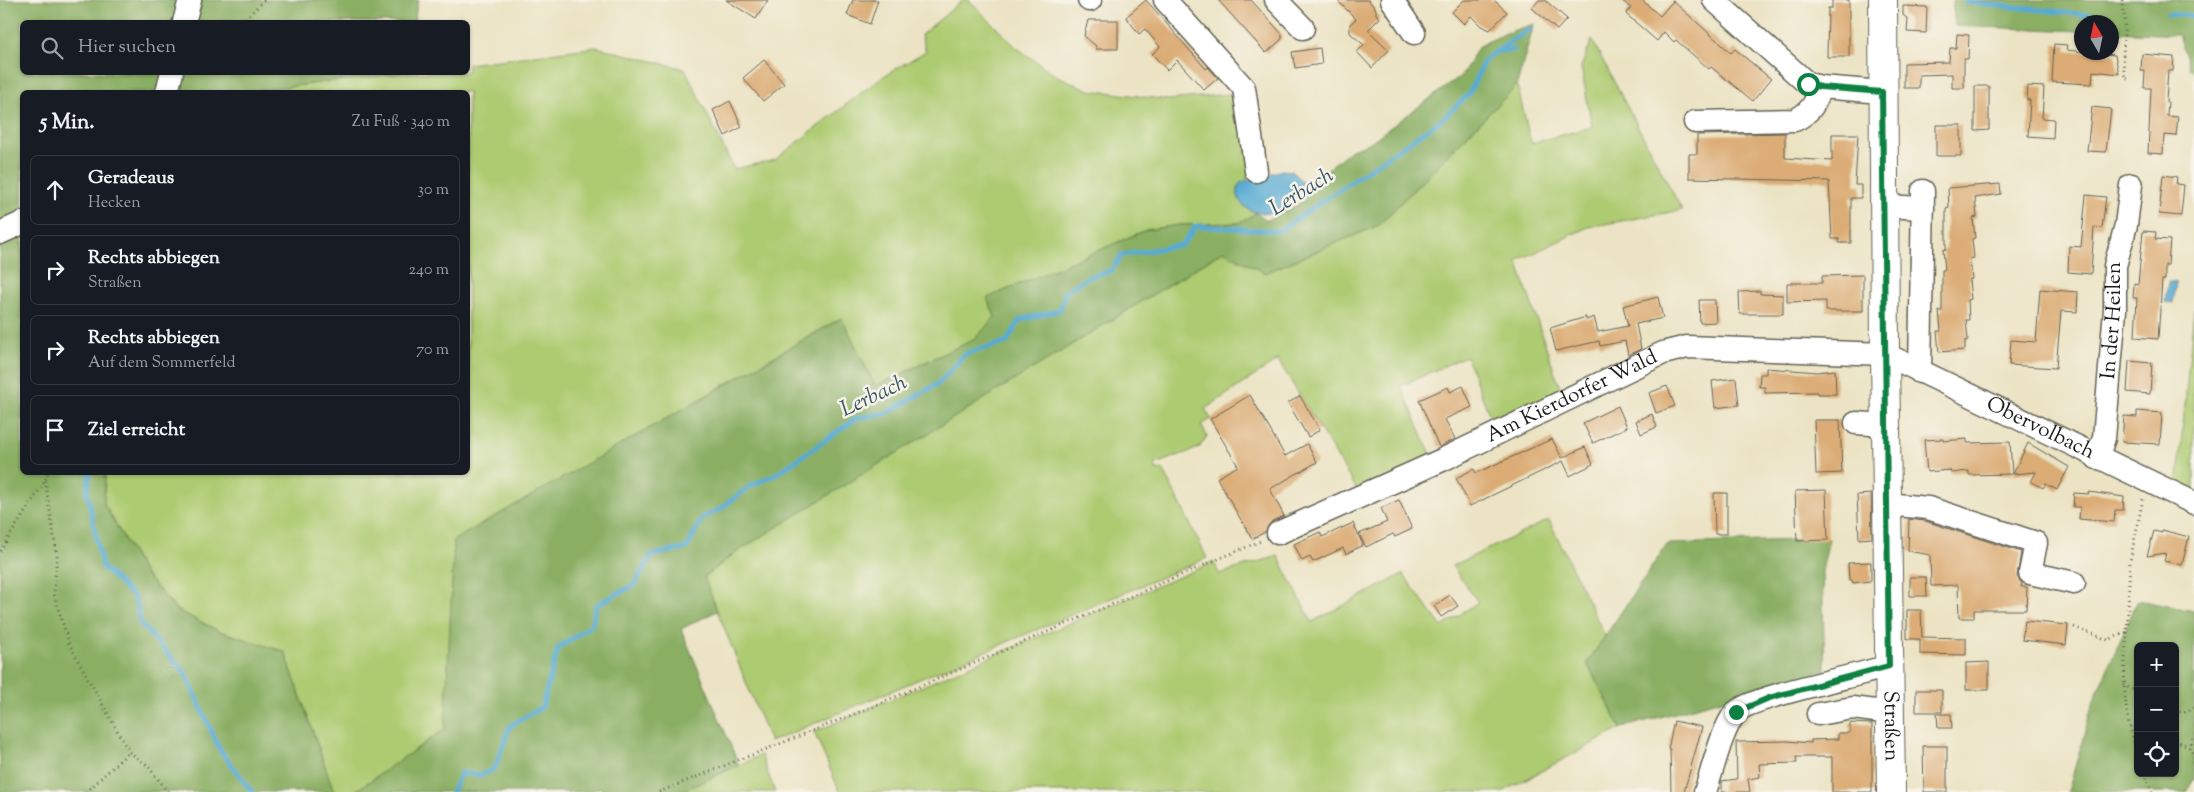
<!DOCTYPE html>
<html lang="de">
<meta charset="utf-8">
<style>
:root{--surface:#171b24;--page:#242831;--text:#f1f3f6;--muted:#9ea1a6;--line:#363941}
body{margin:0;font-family:"Sorts Mill Goudy",serif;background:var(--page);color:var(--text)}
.controls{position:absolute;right:15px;bottom:15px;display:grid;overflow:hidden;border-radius:8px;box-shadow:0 1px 4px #0004}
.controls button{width:45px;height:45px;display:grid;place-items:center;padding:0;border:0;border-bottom:1px solid var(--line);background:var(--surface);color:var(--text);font:25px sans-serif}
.compass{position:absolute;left:2074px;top:15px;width:45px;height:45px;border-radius:50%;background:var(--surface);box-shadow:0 1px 4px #0004;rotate:351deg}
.stop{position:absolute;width:15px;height:15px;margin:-11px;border:4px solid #0b8043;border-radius:50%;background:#fff}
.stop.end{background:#0b8043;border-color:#fff;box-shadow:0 1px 5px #0008}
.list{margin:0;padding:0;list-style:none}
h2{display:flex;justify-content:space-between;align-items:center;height:65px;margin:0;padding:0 20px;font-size:21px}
h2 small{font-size:16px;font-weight:400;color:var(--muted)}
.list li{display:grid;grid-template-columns:32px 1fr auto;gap:15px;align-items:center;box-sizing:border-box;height:70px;margin:0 10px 10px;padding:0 10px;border:1px solid var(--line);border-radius:8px}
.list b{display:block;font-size:19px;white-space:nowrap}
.list p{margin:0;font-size:16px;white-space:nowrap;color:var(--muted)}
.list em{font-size:16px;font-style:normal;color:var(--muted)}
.icon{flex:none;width:28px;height:28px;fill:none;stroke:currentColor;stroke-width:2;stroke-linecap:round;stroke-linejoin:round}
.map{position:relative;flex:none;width:2194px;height:792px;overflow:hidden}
.search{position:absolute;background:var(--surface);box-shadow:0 1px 4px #0004;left:20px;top:20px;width:450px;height:55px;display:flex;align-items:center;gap:12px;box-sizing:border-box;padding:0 18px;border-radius:8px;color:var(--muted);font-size:19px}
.panel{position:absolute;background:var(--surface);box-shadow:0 1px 4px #0004;left:20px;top:90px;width:450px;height:385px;border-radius:8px}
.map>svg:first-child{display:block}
.green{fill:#adcb71;stroke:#647446}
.forest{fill:#8aaf63;stroke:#536640;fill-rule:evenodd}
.water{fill:#58abd3;stroke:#3a6478}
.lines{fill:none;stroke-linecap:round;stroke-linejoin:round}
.stream{stroke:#58abd3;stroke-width:5}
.building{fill:#dbac74}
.minor-casing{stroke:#646256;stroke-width:25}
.major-casing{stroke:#646256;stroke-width:30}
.path{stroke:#646256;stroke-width:3;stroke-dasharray:1 4;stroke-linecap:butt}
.minor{stroke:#fff;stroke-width:22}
.major{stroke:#fff;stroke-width:28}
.route{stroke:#0b8043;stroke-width:6}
.labels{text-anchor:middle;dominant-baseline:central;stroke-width:5;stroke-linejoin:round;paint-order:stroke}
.street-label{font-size:21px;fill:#1c1c1c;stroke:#f7f3e8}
.water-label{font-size:22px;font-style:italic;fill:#345565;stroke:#f7f3e8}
</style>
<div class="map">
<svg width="2194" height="792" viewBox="0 0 2194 792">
<rect width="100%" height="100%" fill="#f7f3e8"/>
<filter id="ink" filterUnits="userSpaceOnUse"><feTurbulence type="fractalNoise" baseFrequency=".02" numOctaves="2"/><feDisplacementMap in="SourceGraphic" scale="10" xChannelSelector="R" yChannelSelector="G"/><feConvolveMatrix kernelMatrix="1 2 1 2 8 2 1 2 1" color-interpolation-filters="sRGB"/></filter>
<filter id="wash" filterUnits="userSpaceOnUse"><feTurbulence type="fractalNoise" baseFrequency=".0096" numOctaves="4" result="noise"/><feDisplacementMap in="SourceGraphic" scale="20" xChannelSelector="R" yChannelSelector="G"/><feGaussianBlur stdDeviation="1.12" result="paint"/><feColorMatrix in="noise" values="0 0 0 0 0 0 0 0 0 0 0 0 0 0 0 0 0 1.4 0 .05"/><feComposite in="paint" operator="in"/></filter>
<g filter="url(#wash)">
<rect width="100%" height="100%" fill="#ebe3c3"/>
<path class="green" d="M963,0H969L1017,48L1055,75L1089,90L1169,100L1239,93L1250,171L1246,180L1248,209L1256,213L1239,223L1179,225L1146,230L988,298L995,317L975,339L875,386L841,318L455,540L445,729L354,792H334L285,652L219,631L177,610L144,573L104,504L105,473L468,472V92H244L401,73L468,72V64L596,47L685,69L734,169L775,160L879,79L926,51L921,35Z
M1592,40L1682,210L1588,227L1517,261L1562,394L1494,427L1466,356L1401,386L1432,457L1359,493L1278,360L1205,409L1211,419L1201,425L1207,436L1199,448L1155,464L1157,471L1163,469L1207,558L770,742L704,578L735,553L1223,251L1265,273L1379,225L1517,85L1531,143L1592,127L1581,67Z
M2194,310V496L2177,487Z
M1549,520L1605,636L1587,664L1622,728L1502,792H840L814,732L1214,562L1219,574L1278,556L1312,622L1403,574L1442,627L1478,602L1452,566Z
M761,755L775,792H680Z"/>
<path class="forest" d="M0,0H418L414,22H22V72L401,73L244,92H22V472L105,473L104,504L144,573L176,610L219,631L285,652L334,792H0Z
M1952,0H2194V72L2190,69L2179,35L2112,32V22H2082L2081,31L1955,26Z
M1534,24L1517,85L1379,225L1265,273L1223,251L735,553L704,577L717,611L681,629L739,765L680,792H602L600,787L590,792H354L445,729L454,540L842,318L875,386L975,339L995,317L987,298L1146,230L1179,225L1239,223L1256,213L1267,220L1301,203L1302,190L1352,149L1369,143L1462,75L1479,46L1506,33Z
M1829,539L1822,571L1825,671L1621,728L1587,663L1667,544Z
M2138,600L2194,611V779L2186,792H2068L2093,702ZM2138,646H2175V773H2138Z"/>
<path class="water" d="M1282,170L1292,171L1303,183C1298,228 1224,219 1240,183Z
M2168,282L2176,283L2173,303L2165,302Z"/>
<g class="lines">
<path class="stream" d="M1966,2L2108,17
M2168,14L2194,16
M1497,51L1514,50
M90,472L87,491L102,567L135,598L141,624L185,673L220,750L252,792
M452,792L461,773L482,775L495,768L510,726L542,707L558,648L592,625L596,605L634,585L652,555L687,548L702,518L720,509L749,487L778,473L857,418L887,413L939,383L965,354L1007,342L1020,320L1060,310L1065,292L1088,277L1111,271L1122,255L1182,245L1196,226L1279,231L1441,120L1469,94L1485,59L1530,29"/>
</g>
<g id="blocks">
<path class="building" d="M726,0H768L756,19Z
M853,0H878L870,24L847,15Z
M1146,0L1206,69L1208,67L1218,78L1204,90L1177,60L1167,70L1152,54L1160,47L1145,29L1139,34L1126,17Z
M1218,0H1251L1282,34V39L1266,53Z
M1337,0H1368L1376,9V14L1380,18L1368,30L1389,50L1372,68L1357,52L1364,45L1350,33V24L1356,19Z
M1464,0H1494L1507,12L1490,30L1481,26L1471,16L1464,24L1452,12Z
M1539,0H1545L1567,19L1557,30L1532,8Z
M1621,0H1642L1660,16L1673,1L1731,53L1735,49L1771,79L1753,101L1711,67L1709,69L1676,40L1674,42L1664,32L1657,41L1626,14L1631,8Z
M1832,0H1849V57H1827L1828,8H1832Z
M1903,6L1927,7L1926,33L1907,32L1908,19L1903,15Z
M1088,20H1118V49H1096V46L1084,36Z
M1957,34L1969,35L1968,59H1964V88H1952V74L1919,75V88H1904V63L1949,62L1950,48H1956Z
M2054,44L2067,45L2066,50L2115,55L2119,74L2093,71L2092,84L2052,82Z
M1320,48L1322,64L1295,68L1292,52Z
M2142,54L2174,57L2173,71H2168L2166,102H2168L2167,116L2178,117L2176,136L2164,135L2163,154L2148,153L2151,88H2144L2145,71H2141Z
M764,60L784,84L763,101L743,78Z
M1975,86H1989V130L1975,131Z
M2028,86L2044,87L2042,118L2054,119L2053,138L2028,136L2030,100H2027Z
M730,101L742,127L725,136L713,110Z
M2092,107L2111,109L2106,152L2087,151Z
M1936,125H1961V156H1936Z
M1785,133V158L1832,161V134H1858L1855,185H1861V198H1851V243H1839V239H1832L1829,181L1689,178V154H1697V135Z
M2163,175L2177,177L2176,184L2184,185L2181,216L2159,214Z
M2000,184L2001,194L1975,198L1977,217L1973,218L1975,238L1972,239L1974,258L1970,259L1972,279L1969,280L1971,299L1968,300L1969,320H1966L1968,340L1965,341V350L1939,352L1937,331H1941L1939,311H1942V270H1945L1943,250L1946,249V209L1949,208L1948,188Z
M2086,195L2106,197L2102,228L2094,227L2091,274L2068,272L2069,246L2081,247Z
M2143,231L2156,232L2155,239L2170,240L2168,265H2165V280H2162L2158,339L2135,337L2137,298H2133L2134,283L2138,284Z
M1863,275V311H1826V301L1787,302V283H1822V276Z
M2040,289L2078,292L2077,312L2061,311L2056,368L2009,365L2011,340L2036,342Z
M1760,291V294L1783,295V314H1740L1739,292Z
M1658,297L1663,318L1636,324L1641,349L1628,355L1625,341L1600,346L1599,341L1556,351L1550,328L1586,317V320L1594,317L1598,332L1628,326L1623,306Z
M1699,300H1715L1716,322L1700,323Z
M2129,361L2152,363L2150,394L2127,392Z
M1766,368L1817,372L1835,370L1836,394H1817V392L1765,393V387H1759L1760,374H1766Z
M1736,378L1739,405L1715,408L1712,381Z
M1463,386L1472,407L1445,419L1455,439L1439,447L1419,400L1448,387L1450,392Z
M1667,386L1675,406L1656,413L1649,393Z
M1250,395L1285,456L1307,444L1317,462L1270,489L1284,516L1272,521L1265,532L1252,539L1217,478L1238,466L1210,419Z
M1300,396L1320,430L1308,437L1288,403Z
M1618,406L1627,427L1593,443L1583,423Z
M2137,411L2162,413L2160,444L2122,442L2124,416L2137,417Z
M1652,414L1657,427L1641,434L1636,421Z
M1814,420H1840L1842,473L1816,474Z
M1552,439L1562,458L1585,447L1593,464L1570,476L1563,461L1470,506L1456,478L1474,469L1476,473Z
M1943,439V441L1967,439V443L2010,442L2012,474L1969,475V471L1951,473L1950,470L1927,472L1924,440Z
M2028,443L2069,467L2057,490L2046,484L2043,488L2031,482L2036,472L2013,474Z
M1826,490L1828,540L1797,541L1795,491Z
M2089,492L2124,497L2123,510H2115L2114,522L2079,519L2080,507H2073L2074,493L2089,494Z
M1714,493H1727V534H1715Z
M1871,494L1872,538L1859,539L1857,495Z
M1399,500L1412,529L1395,537L1393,534L1366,547L1359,534L1387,522L1381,508Z
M1909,519L1925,521L2021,552L2017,577L2022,583L2021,587H2027L2026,610H1974V618H1959L1958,585L1931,586L1930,555L1908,551Z
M1353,523L1363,545L1346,554L1343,548L1313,562L1310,557L1302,561L1294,544L1320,532L1322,537Z
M2162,530L2189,537L2182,565L2164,561L2166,553L2147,556L2154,531L2162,533Z
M1871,562V581L1853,583L1852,580H1849L1848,563Z
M1910,577H1926L1927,596H1910Z
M1450,595L1458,606L1441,617L1434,606Z
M1907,610H1921L1922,637L1966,638V655L1920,654V639H1907Z
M2025,621L2068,625L2066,645L2022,640Z
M1989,662V690H1966V663Z
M1916,690H1942V712H1916Z
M1937,714H1951L1952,728H1938Z
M1674,721L1702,727L1684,792H1671L1670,749H1668Z
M1850,723L1872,724V792H1832V757H1796L1797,763L1759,764L1760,777L1748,779L1750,792H1722V781L1737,779L1736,742L1787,741L1811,743V740L1838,739V733H1850Z
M1923,746H1947V792H1924Z"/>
</g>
</g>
<g filter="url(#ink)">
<use href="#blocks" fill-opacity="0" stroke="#646256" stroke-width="1"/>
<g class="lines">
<defs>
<g id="minor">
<path d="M1089,0H1090"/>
<path d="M1165,0L1244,88L1256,171"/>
<path d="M1276,0L1303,28"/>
<path d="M1392,0L1414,33"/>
<path d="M1714,0L1808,84L1821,87L1882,92"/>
<path d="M184,22L190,0"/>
<path d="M167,92L172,72"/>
<path d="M1695,122L1795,120C1810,113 1816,103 1821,87"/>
<path d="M1884,206L1923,208"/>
<path d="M0,233L22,223"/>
<path d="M1920,372L1923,191"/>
<path d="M1856,423L1886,425"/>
<path id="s1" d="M2097,458L2104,438L2115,310V266L2126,225L2131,185"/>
<path d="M1887,504L1928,508L2036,543L2030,573L2074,583"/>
<path id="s2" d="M1278,533L1442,460L1663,353L1687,347L1885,354L2194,503"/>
<path d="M1818,714L1853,708L1890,713"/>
<path d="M1705,792C1713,769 1721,732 1735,713C1748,697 1862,675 1889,666"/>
</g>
<g id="major">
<path id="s3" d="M1883,0L1885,354L1891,792"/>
</g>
</defs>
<use href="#minor" class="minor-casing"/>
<use href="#major" class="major-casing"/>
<path class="path" d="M2122,0C2128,25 2120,52 2125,78L2130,80
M242,22L264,0
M45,481L57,555L54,594L69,644L129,752L147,765L168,792
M0,551L45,481L48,472
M2074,627L2108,640L2127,632L2130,561L2143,499
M2127,632C2123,680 2122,708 2138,754
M2123,685L2138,692
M2175,710L2183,713L2194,708
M2175,740L2190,747L2194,735
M2190,747L2194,757
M2144,773L2152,792
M86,792L129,752
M659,792L862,711L1263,540"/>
<use href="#minor" class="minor"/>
<use href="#major" class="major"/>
</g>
</g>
<g class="lines" filter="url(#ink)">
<path class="route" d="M1736,712L1769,698L1889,666L1882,92L1821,87L1808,84"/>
</g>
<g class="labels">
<g class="street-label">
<text stroke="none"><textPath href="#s1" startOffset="139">In der Heilen</textPath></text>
<text stroke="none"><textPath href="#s2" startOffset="324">Am Kierdorfer Wald</textPath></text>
<text stroke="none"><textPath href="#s2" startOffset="820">Obervolbach</textPath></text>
<text stroke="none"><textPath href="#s3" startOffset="726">Straßen</textPath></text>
</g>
<g class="water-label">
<text transform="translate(1302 193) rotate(-32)">Lerbach</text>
<text transform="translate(874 397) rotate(-25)">Lerbach</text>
</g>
</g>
</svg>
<div class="controls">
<button>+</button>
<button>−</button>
<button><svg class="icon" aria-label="locate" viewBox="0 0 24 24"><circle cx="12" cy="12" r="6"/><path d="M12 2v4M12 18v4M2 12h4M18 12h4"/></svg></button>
</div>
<svg class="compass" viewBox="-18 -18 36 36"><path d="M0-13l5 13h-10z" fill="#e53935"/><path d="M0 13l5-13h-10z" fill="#9ea1a6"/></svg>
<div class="stop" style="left:1808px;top:84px"></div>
<div class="stop end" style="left:1736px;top:712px"></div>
<div class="search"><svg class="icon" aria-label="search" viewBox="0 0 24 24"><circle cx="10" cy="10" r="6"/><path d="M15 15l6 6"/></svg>Hier suchen</div>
<section class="panel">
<h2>5 Min.<small>Zu Fuß · 340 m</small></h2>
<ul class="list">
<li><svg class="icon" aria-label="ahead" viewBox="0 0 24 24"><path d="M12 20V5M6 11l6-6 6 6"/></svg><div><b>Geradeaus</b><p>Hecken</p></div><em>30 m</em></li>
<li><svg class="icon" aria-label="right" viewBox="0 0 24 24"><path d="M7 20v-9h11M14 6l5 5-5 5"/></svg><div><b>Rechts abbiegen</b><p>Straßen</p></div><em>240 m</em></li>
<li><svg class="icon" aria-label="right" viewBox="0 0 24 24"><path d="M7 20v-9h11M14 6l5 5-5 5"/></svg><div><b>Rechts abbiegen</b><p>Auf dem Sommerfeld</p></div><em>70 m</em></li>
<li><svg class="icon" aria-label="arrive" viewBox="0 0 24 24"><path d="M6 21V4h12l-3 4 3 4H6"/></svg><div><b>Ziel erreicht</b></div></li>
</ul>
</section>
</div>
